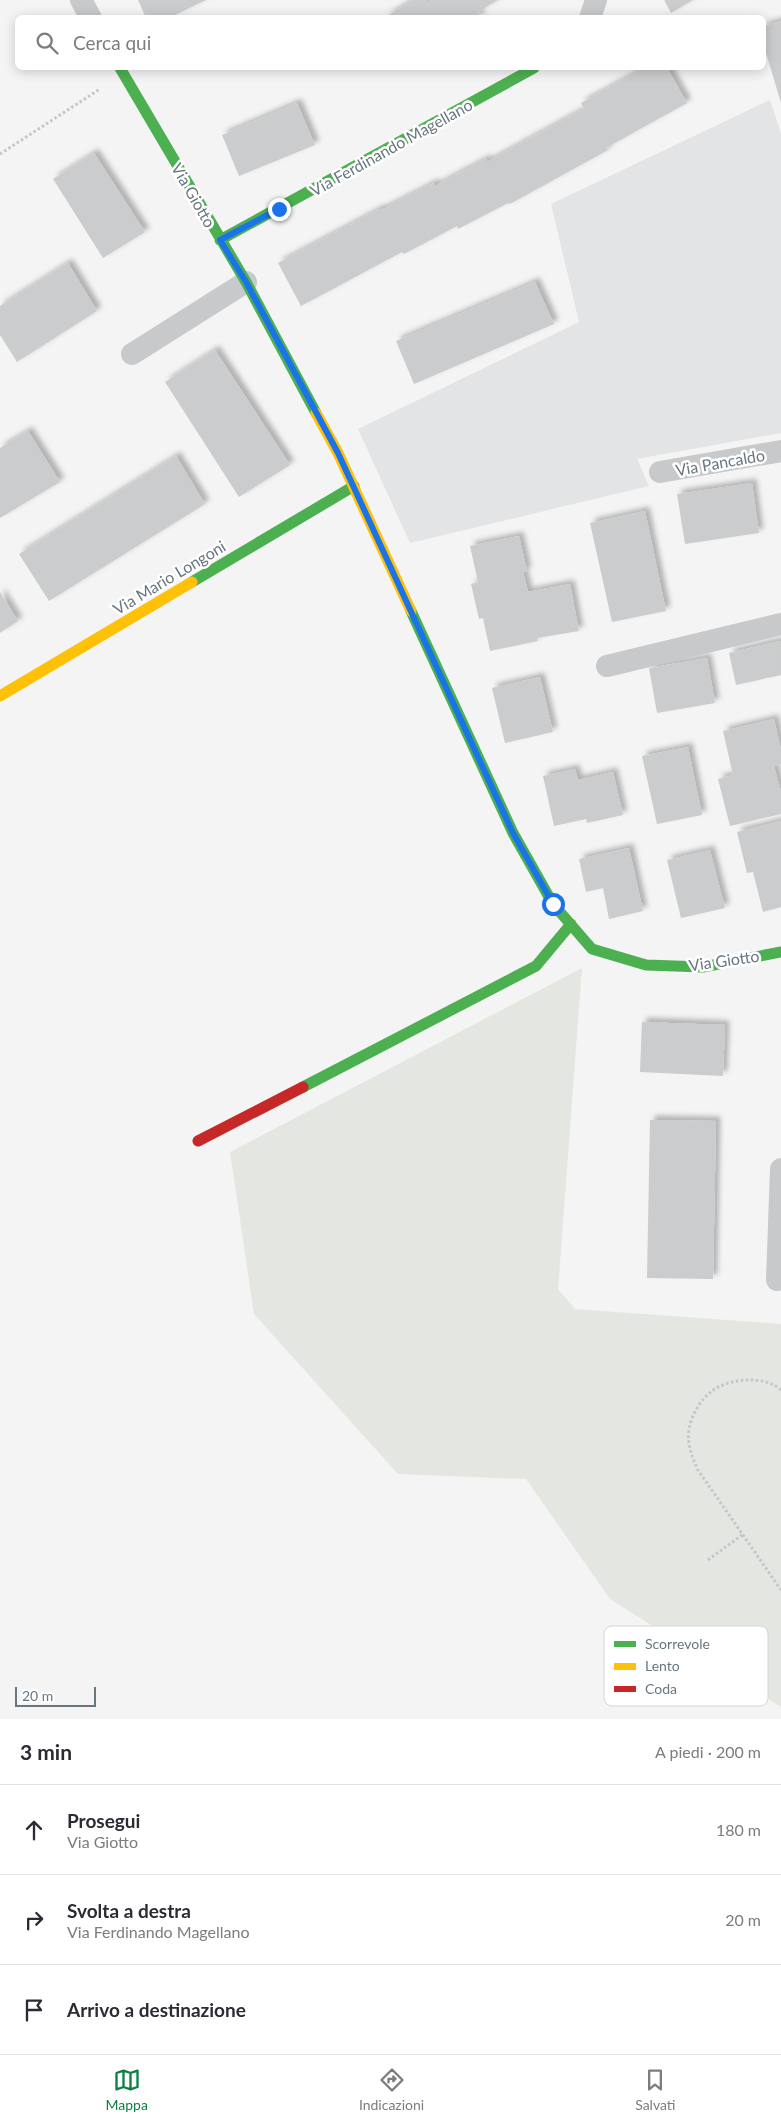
<!DOCTYPE html>
<html lang="it">
<meta charset="utf-8">
<style>
:root{--surface:#fff;--page:#f7f7f7;--text:#2b2b33;--muted:#7c7c81;--line:#e1e1e2;--accent:#0b8043}
body{margin:0;font-family:Lato,sans-serif;background:var(--page);color:var(--text)}
.scale{position:absolute;left:15px;bottom:12px;width:81px;box-sizing:border-box;padding-left:5px;border:2px solid #687680;border-top:0;font-size:14px;line-height:18px;white-space:nowrap;color:#687680;-webkit-text-stroke:4px #fff;paint-order:stroke}
.stop{position:absolute;width:15px;height:15px;margin:-11px;border:4px solid #1a73e8;border-radius:50%;background:#fff}
.stop.end{background:#1a73e8;border-color:#fff;box-shadow:0 1px 5px #0008}
.list{margin:0;padding:0;list-style:none}
h2{display:flex;justify-content:space-between;align-items:center;height:65px;margin:0;padding:0 20px;font-size:21px}
h2 small{font-size:16px;font-weight:400;color:var(--muted)}
.list li{display:grid;grid-template-columns:32px 1fr auto;gap:15px;align-items:center;box-sizing:border-box;height:90px;padding:0 20px;border-top:1px solid var(--line)}
.list b{display:block;font-size:19px;white-space:nowrap}
.list p{margin:0;font-size:16px;white-space:nowrap;color:var(--muted)}
.list em{font-size:16px;font-style:normal;color:var(--muted)}
.icon{flex:none;width:28px;height:28px;fill:none;stroke:currentColor;stroke-width:2;stroke-linecap:round;stroke-linejoin:round}
.map{position:relative;flex:none;width:781px;height:1719px;overflow:hidden}
.search{position:absolute;background:var(--surface);box-shadow:0 2px 12px #0003;left:15px;right:15px;top:15px;height:55px;display:flex;align-items:center;gap:12px;box-sizing:border-box;padding:0 18px;border-radius:8px;color:var(--muted);font-size:19px}
.sheet{height:335px;background:var(--surface)}
nav{display:flex;justify-content:space-around;align-items:center;box-sizing:border-box;height:70px;border-top:1px solid var(--line);background:var(--surface);font-size:14px;color:var(--muted)}
nav a{display:grid;justify-items:center;gap:2px}
nav .on{color:var(--accent)}
.map>svg:first-child{display:block}
.built{fill:#e3e4e5}
.green{fill:#e3e6e1}
.building{fill:#cbcccd;filter:url(#shadow)}
.lines{fill:none;stroke-linecap:round;stroke-linejoin:round}
.path{stroke:#c5c6c7;stroke-width:3;stroke-dasharray:2.5 2.5;stroke-linecap:butt}
.street{stroke:#c7c9ca;stroke-width:22}
.fast{stroke:#4caf50;stroke-width:11}
.slow{stroke:#ffc107;stroke-width:11}
.jam{stroke:#c62828;stroke-width:11}
.route{stroke:#1a73e8;stroke-width:6}
.labels{text-anchor:middle;dominant-baseline:central;stroke-width:5;stroke-linejoin:round;paint-order:stroke}
.street-label{font-size:16px;fill:#687680;stroke:#fff}
.key{fill:#fff;stroke:#d2d6d9;stroke-width:1}
.key-label{font-size:14px;fill:#687680}
</style>
<div class="map">
<svg width="781" height="1719" viewBox="0 0 781 1719">
<defs>
<filter id="shadow"><feDropShadow dx="4.5" dy="-4.5" stdDeviation="2.5" flood-color="#0004"/></filter>
</defs>
<rect width="100%" height="100%" fill="#f4f4f4"/>
<path class="built" d="M770,100L781,134V433L637,459L649,486L410,543L358,429L579,322L551,204Z"/>
<path class="green" d="M582,968L558,1289L575,1309L781,1324V1707L610,1599L526,1479L398,1474L254,1314L230,1152Z"/>
<path class="building" d="M138,0H206L169,18H146Z
M413,0H427L428,2L431,0H498L478,12L481,18H384Z
M664,0H693L671,13Z
M781,21V103L764,46V26Z
M645,68H667L687,103L606,148L608,150L510,204L508,203L458,229L457,226L404,254L402,252L301,306L278,263L380,209L381,210L434,183L435,186L486,159L487,162L584,109L581,103Z
M297,103L315,145L239,176L222,135Z
M94,153L145,232L103,258L53,179Z
M68,263L97,311L17,362L0,335V306Z
M535,282L554,324L414,384L396,341Z
M215,350L290,465L239,497L165,382Z
M28,431L60,482L0,518V448Z
M176,456L205,504L49,601L19,554Z
M752,483L759,533L685,544L677,494Z
M645,511L666,611L612,622L590,523Z
M519,536L527,571L523,572L528,592L570,584L579,631L537,638L538,641L490,651L483,618L479,619L471,584L478,582L470,546Z
M0,592L18,621L0,633Z
M780,641L781,675L736,685L729,653Z
M707,658L715,703L657,713L649,668Z
M540,677L553,732L505,743L492,688Z
M774,719L781,750V764L774,766L781,792V814L730,826L718,779L733,775L723,731Z
M688,747L702,815L657,824L642,756Z
M575,769L578,780L613,772L623,815L587,823L586,819L554,826L543,776Z
M781,821V907L763,912L753,872L747,873L737,832Z
M629,848L643,911L609,919L603,888L586,892L579,859Z
M710,850L725,908L681,918L667,860Z
M642,1022L725,1025L723,1076L640,1072Z
M650,1120L716,1121L713,1279L647,1278Z"/>
<g class="lines">
<path class="path" d="M0,154L100,89
M781,1390C765,1375 729,1378 712,1391C701,1399 691,1415 689,1430C687,1445 692,1457 698,1470L781,1590
M708,1560L742,1535"/>
<path class="street" d="M81,0L91,18
M590,18L596,0
M132,354L246,282
M660,472L781,451
M607,666L781,624
M777,1280L781,1169"/>
<path class="fast" d="M120,68L246,282L316,413
M220,240L534,68
M192,582L354,486
M411,611L513,833L553,904L592,949L646,965L703,967L781,952
M303,1087L536,966L571,924"/>
<path class="slow" d="M316,413L338,453L411,611
M0,696L192,582"/>
<path class="jam" d="M198,1141L303,1087"/>
</g>
<g class="lines">
<path class="route" d="M279,209L220,240L246,282L338,453L513,833L553,904"/>
</g>
<g class="labels">
<g class="street-label">
<text transform="translate(391 147) rotate(-29)">Via Ferdinando Magellano</text>
<text transform="translate(194 195) rotate(60)">Via Giotto</text>
<text transform="translate(720 462) rotate(-10)">Via Pancaldo</text>
<text transform="translate(169 577) rotate(-31)">Via Mario Longoni</text>
<text transform="translate(724 960) rotate(-8)">Via Giotto</text>
</g>
</g>
<rect x="604" y="1626" width="164" height="80" rx="8" class="key"/>
<rect x="614" y="1641" width="22" height="6" fill="#4caf50"/>
<rect x="614" y="1663" width="22" height="7" fill="#ffc107"/>
<rect x="614" y="1686" width="22" height="6" fill="#c62828"/>
<g class="key-label">
<text x="645" y="1649">Scorrevole</text>
<text x="645" y="1671">Lento</text>
<text x="645" y="1694">Coda</text>
</g>
</svg>
<div class="scale">20 m</div>
<div class="stop" style="left:553px;top:904px"></div>
<div class="stop end" style="left:279px;top:209px"></div>
<div class="search"><svg class="icon" aria-label="search" viewBox="0 0 24 24"><circle cx="10" cy="10" r="6"/><path d="M15 15l6 6"/></svg>Cerca qui</div>
</div>
<section class="sheet">
<h2>3 min<small>A piedi · 200 m</small></h2>
<ul class="list">
<li><svg class="icon" aria-label="ahead" viewBox="0 0 24 24"><path d="M12 20V5M6 11l6-6 6 6"/></svg><div><b>Prosegui</b><p>Via Giotto</p></div><em>180 m</em></li>
<li><svg class="icon" aria-label="right" viewBox="0 0 24 24"><path d="M7 20v-9h11M14 6l5 5-5 5"/></svg><div><b>Svolta a destra</b><p>Via Ferdinando Magellano</p></div><em>20 m</em></li>
<li><svg class="icon" aria-label="arrive" viewBox="0 0 24 24"><path d="M6 21V4h12l-3 4 3 4H6"/></svg><div><b>Arrivo a destinazione</b></div></li>
</ul>
</section>
<nav>
<a class="on"><svg class="icon" aria-label="map" viewBox="0 0 24 24"><path d="M3 6l6-2 6 2 6-2v14l-6 2-6-2-6 2zM9 4v14M15 6v14"/></svg>Mappa</a>
<a><svg class="icon" aria-label="directions" viewBox="0 0 24 24"><path d="M12 3l9 9-9 9-9-9zM9 14v-3h6M13 9l2 2-2 2"/></svg>Indicazioni</a>
<a><svg class="icon" aria-label="saved" viewBox="0 0 24 24"><path d="M7 4h10v16l-5-4-5 4z"/></svg>Salvati</a>
</nav>
